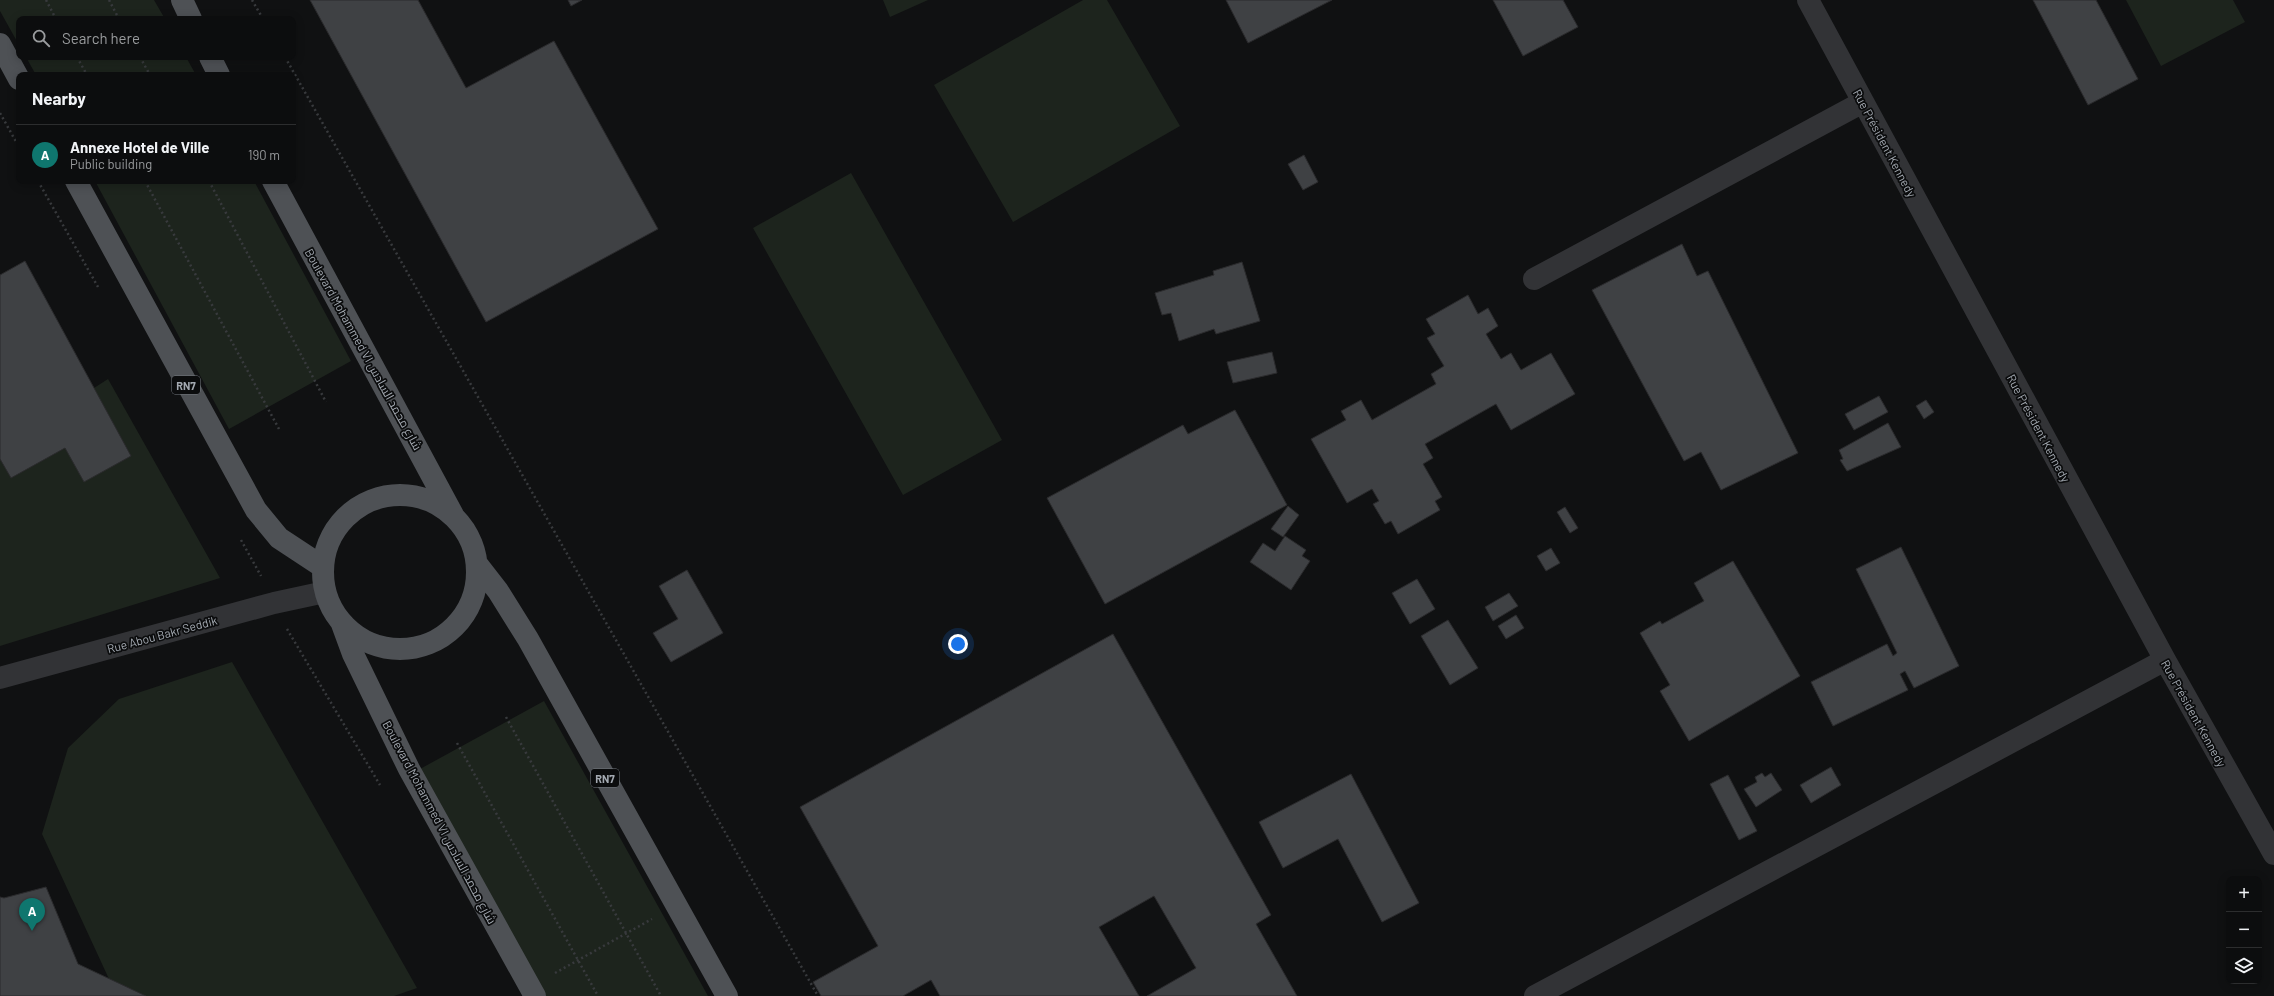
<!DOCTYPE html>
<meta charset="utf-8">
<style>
:root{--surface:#0c0d0e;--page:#151617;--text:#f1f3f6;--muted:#9a9c9e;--line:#2c2d2e;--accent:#0f766e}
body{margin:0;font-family:Barlow,Cairo,sans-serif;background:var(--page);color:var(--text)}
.controls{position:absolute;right:12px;bottom:12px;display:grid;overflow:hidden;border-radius:8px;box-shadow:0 2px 10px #0003}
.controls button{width:36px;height:36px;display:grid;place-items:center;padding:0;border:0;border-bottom:1px solid var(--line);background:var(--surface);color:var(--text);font:20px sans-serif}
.you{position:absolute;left:958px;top:644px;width:14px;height:14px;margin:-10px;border:3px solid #fff;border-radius:50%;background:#1a73e8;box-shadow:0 0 0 6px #1a73e833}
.badge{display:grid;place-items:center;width:26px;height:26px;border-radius:50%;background:var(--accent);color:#fff;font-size:13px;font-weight:700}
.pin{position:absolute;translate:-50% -33px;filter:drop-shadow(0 1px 2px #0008)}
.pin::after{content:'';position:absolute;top:21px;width:14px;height:12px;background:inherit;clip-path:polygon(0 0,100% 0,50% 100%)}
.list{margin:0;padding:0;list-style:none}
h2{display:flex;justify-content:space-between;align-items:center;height:52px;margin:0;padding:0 16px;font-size:17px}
h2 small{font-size:13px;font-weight:400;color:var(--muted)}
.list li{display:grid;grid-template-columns:26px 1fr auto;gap:12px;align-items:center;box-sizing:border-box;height:60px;padding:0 16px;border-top:1px solid var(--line)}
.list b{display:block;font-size:15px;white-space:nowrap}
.list p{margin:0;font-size:13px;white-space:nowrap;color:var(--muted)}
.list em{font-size:13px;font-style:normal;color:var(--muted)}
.icon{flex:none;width:22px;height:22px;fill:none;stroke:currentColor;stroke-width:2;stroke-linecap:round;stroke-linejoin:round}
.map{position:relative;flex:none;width:2274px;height:996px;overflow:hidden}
.search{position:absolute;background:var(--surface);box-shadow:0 2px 10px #0003;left:16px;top:16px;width:280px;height:44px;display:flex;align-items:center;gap:10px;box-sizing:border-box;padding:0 14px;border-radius:8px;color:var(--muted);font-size:15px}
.panel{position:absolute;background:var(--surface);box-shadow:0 2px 10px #0003;left:16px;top:72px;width:280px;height:112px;border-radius:8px}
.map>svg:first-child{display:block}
.green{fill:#1d241d}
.building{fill:#3f4144;stroke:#2b2b2d}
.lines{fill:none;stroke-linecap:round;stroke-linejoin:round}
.path{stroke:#383a3d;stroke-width:2.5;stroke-dasharray:2 3;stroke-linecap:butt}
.minor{stroke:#323336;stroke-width:22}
.tertiary{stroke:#323336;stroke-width:22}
.primary{stroke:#4e5155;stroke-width:22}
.labels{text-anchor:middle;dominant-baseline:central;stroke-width:3.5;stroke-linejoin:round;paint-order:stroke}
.shield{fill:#0b0c0d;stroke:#757a80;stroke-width:1}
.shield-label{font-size:11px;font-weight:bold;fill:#a3a9b1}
.street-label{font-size:12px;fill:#a3a9b1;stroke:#0b0c0d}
</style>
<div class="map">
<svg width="2274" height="996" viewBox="0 0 2274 996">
<rect width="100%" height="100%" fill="#101112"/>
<path class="green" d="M0,0H154L165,19H19V45L0,11Z
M883,0H928L890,17Z
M1083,0H1107L1180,126L1013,222L934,85Z
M2126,0H2233L2245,22L2161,66Z
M26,57H186L196,75H36Z
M851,173L1002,440L903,495L753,228Z
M95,181H254L351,361L229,429Z
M108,379L220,578L0,646V459L11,478L65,448L84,481L131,456L94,388Z
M232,662L417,988L394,996H146L109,979L42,834L68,748L119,699Z
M544,701L708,996H546L420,769Z"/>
<path class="building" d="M310,0H418L466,88L554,41L658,229L486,322Z
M568,0H582L571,6Z
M1226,0H1332L1248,43Z
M1493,0H1563L1578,27L1523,56Z
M2033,0H2096L2138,79L2088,105Z
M1304,155L1318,182L1303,190L1288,164Z
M1682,244L1697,276L1708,271L1798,453L1721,490L1701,452L1684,461L1592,290Z
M25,261L131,456L84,482L65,448L11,478L0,459V275Z
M1242,262L1260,321L1216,334L1214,329L1179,341L1171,313L1162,315L1155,293L1214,275L1213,271Z
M1468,295L1478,314L1488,308L1498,326L1486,334L1501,359L1511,353L1521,370L1551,353L1575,394L1511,430L1496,404L1425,444L1433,458L1423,464L1442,497L1435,501L1440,510L1398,534L1391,521L1385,524L1373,504L1379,501L1372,489L1347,503L1311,439L1346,420L1341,411L1361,400L1372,420L1436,384L1431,374L1444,366L1427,338L1435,334L1426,319Z
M1272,352L1277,373L1233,383L1227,362Z
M1879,396L1888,412L1854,430L1845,414Z
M1926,400L1934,412L1924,419L1916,406Z
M1235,410L1287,505L1105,604L1047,498L1183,425L1188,434Z
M1888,423L1901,447L1847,471L1840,460L1843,459L1839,450Z
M1288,506L1299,515L1283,537L1271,529Z
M1565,507L1578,528L1570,533L1557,512Z
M1285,536L1306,550L1302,556L1310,561L1291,590L1250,562L1263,543L1275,551Z
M1901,547L1959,666L1914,688L1905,671L1900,674L1908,690L1833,726L1811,682L1887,644L1893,656L1897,653L1856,569Z
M1551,548L1560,563L1546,571L1537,556Z
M1733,561L1800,676L1689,741L1660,691L1670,685L1640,633L1660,621L1662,624L1704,601L1694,583Z
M687,570L723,633L671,662L653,633L678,619L659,586Z
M1417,579L1435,609L1410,624L1392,593Z
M1509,593L1518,606L1493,621L1485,607Z
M1516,615L1524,628L1506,639L1498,626Z
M1448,620L1478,668L1450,685L1421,636Z
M1113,634L1271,915L1256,924L1297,996H1147L1196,968L1154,896L1099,927L1139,996H940L931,980L903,996H821L813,982L878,946L800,807Z
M1831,767L1841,785L1811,803L1800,785Z
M1762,773L1765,777L1771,773L1782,790L1756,807L1744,789L1757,782L1755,777Z
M1351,774L1419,903L1382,922L1338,839L1283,868L1259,822Z
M1728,775L1757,831L1739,840L1710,784Z
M46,887L78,964L146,996H0V897L4,898Z"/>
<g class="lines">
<path class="path" d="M46,0L56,19
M109,0L119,19
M252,0L263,19
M77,57L87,75
M140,57L150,75
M285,57L818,996
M0,113L19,147
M38,181L98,287
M145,181L279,429
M209,181L326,402
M241,540L261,576
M287,629L380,785
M506,717L661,996
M457,743L598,996
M555,973L652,919"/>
<path class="minor" d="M1808,0L2165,660L2274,854
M1534,279L1863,102
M1535,996L2165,660"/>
<path class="tertiary" d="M0,678L274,603L325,592"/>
<path class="primary" d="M182,0L191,19
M0,44L19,79
M210,57L219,75
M76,181L256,510L279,538L323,567
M273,181L453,515
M323 572a77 77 0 1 1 154 0a77 77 0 1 1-154 0Z
M477,564L498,591L528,639L727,996
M342,624L353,654L409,769L535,996"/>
</g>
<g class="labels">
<g class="shield">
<rect x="172" y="376" width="28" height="18" rx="3"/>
<rect x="591" y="769" width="28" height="18" rx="3"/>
</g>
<g class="shield-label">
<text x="186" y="385">RN7</text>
<text x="605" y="778">RN7</text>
</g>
<g class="street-label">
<text transform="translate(1885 143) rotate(62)">Rue Président Kennedy</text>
<text transform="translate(364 349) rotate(61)">Boulevard Mohammed VI شارع محمد السادس</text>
<text transform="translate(2039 428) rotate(62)">Rue Président Kennedy</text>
<text transform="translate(162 634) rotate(-15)">Rue Abou Bakr Seddik</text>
<text transform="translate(2194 713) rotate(61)">Rue Président Kennedy</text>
<text transform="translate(440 822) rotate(62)">Boulevard Mohammed VI شارع محمد السادس</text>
</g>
</g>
</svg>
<div class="controls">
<button>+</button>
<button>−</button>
<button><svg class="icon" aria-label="layers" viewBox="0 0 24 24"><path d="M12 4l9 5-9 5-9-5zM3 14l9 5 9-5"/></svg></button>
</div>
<div class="you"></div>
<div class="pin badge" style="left:32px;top:931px">A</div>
<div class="search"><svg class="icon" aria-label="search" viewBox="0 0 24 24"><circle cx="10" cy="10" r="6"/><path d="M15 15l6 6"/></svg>Search here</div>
<section class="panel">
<h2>Nearby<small></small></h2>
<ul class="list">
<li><span class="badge">A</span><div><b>Annexe Hotel de Ville</b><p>Public building</p></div><em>190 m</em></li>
</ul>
</section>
</div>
